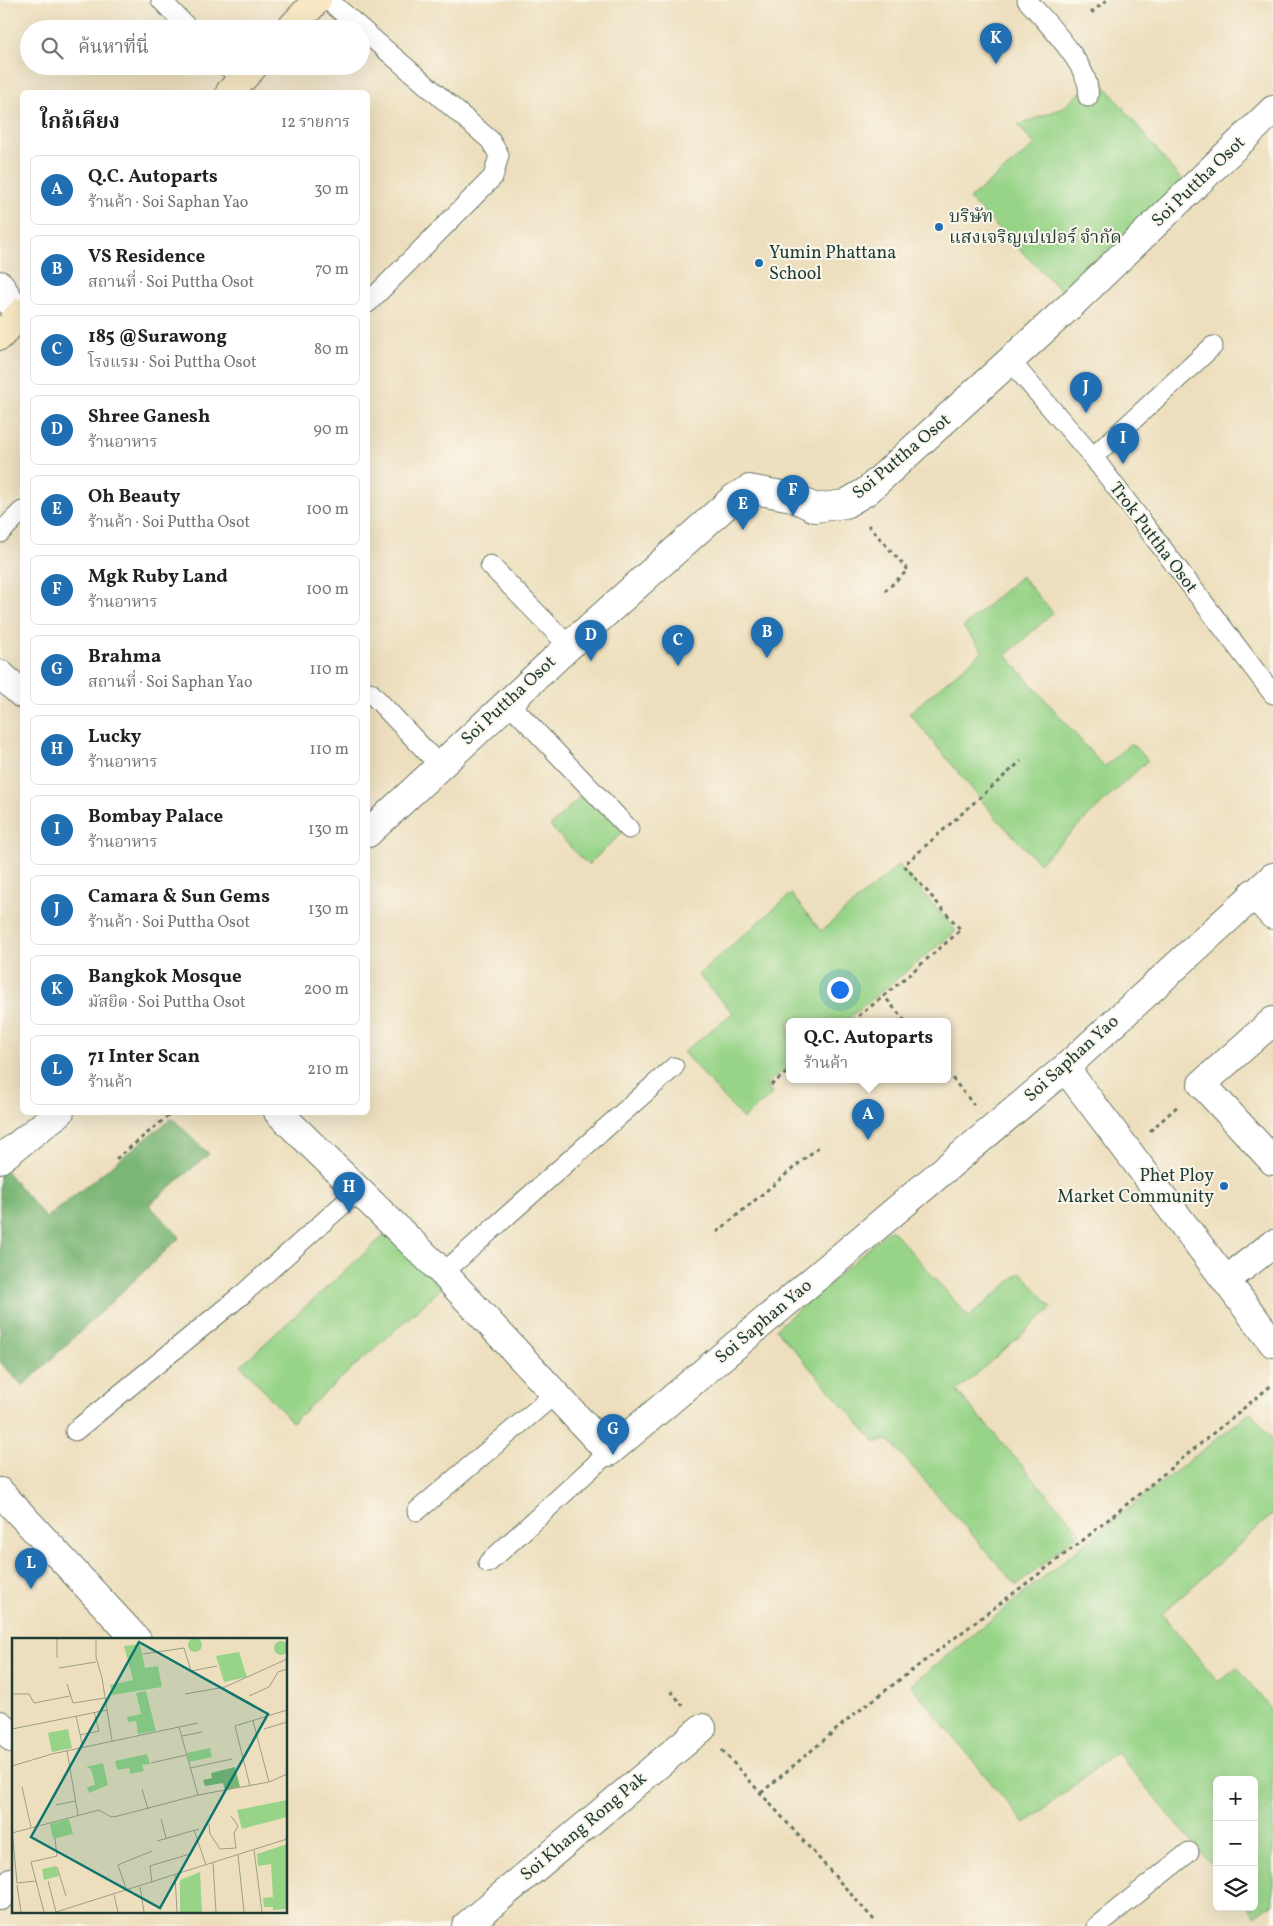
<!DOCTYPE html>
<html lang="th">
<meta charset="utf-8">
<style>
:root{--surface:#fff;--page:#f2f2f2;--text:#202124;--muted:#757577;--line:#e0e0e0;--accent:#1f6fb2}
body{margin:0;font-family:Vollkorn,"Noto Serif Thai",serif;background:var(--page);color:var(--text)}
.controls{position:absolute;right:15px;bottom:15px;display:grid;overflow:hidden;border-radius:8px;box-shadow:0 5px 20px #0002}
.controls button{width:45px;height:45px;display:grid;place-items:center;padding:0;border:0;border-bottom:1px solid var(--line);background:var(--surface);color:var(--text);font:25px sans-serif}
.you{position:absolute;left:839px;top:989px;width:18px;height:18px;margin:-12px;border:4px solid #fff;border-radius:50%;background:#1a73e8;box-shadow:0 0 0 8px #1a73e833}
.badge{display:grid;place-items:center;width:32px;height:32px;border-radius:50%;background:var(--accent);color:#fff;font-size:16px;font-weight:700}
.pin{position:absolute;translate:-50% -41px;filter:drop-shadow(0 1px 2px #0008)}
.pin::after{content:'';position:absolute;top:26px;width:18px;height:15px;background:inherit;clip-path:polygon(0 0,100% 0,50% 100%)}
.popup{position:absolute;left:786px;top:1018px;width:165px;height:65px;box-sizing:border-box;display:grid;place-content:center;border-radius:8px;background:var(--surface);filter:drop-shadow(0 1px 4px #0005);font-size:16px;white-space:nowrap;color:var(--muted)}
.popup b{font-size:19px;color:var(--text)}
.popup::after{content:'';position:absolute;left:50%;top:100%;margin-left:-10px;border:10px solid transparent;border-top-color:var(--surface)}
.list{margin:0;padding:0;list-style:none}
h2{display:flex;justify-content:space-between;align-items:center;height:65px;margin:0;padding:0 20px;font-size:21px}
h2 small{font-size:16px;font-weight:400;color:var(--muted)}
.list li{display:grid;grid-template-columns:32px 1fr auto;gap:15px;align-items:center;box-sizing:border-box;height:70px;margin:0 10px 10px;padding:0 10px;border:1px solid var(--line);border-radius:8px}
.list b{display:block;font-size:19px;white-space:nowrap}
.list p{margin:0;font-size:16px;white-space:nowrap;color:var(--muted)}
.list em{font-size:16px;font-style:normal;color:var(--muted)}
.icon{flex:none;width:28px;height:28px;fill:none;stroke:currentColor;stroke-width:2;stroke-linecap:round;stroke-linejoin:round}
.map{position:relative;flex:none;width:1273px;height:1926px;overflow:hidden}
.search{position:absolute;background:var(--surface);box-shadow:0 5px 20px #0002;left:20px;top:20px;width:350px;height:55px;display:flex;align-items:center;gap:12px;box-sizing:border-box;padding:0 18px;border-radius:28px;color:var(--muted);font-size:19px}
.panel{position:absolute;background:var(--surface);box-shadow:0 5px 20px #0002;left:20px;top:90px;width:350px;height:1025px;border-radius:8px}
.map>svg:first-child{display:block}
.green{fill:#98d488;stroke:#5c885e}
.forest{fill:#7ab674;stroke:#4c7a54}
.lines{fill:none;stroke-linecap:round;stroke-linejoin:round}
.lane-casing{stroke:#677664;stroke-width:21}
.street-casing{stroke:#677664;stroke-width:30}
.secondary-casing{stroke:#677664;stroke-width:30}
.path{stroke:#677664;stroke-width:3;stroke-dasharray:4 4;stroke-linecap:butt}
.lane{stroke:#fff;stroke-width:19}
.street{stroke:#fff;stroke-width:28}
.secondary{stroke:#f8e8c3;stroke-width:28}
.poi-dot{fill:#1f6fb2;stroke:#fbf7ec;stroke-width:2}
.labels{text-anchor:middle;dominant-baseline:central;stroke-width:4;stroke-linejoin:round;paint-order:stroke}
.street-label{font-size:18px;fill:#1f3d34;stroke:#fbf7ec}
.poi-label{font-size:18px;fill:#1f3d34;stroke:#fbf7ec;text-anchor:start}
.inset-road{fill:none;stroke:#9b9e87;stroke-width:1}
.view{fill:#0f766e;fill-opacity:0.15;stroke:#0f766e;stroke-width:2.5}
.inset-edge{fill:none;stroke:#1f3d34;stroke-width:2.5}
</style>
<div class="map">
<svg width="1273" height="1926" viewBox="0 0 1273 1926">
<rect width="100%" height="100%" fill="#fbf7ec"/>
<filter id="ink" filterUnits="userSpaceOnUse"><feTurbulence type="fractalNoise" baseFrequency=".02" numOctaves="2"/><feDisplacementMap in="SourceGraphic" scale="10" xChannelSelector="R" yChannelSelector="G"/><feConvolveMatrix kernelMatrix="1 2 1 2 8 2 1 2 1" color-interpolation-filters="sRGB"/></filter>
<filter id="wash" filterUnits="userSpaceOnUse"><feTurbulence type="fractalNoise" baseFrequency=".0096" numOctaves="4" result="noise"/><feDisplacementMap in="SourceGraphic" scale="20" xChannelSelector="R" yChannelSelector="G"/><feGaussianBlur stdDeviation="1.12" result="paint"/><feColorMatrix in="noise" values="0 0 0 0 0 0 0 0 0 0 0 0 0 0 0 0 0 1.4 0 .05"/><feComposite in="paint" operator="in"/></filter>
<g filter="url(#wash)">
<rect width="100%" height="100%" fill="#eddfbe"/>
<path class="green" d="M1098,77L1182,181L1062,292L969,199L1035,145L1018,125L1063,108Z
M1021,576L1053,613L1006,655L1104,767L1131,743L1148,760L1039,863L997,819L909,713L983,651L963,627Z
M584,793L623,832L588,865L550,826Z
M899,865L956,931L845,1021H789V1066L766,1084L772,1094L743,1119L683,1052L733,1013L698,975L791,894L821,931Z
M891,1229L969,1317L1021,1272L1052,1308L957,1391L1080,1532L1017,1586L889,1440L875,1442L776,1329Z
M389,1231L441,1289L292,1422L241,1365Z
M1251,1412L1273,1440V1514L1162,1614L1218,1682L1237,1667L1273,1712V1903L1255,1916L1248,1907H1254V1780H1217V1871L1116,1752L1025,1824L911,1685L1115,1519Z"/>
<path class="forest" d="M172,1118L209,1154L149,1205L180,1237L23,1386L0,1362V1170L3,1167L46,1218Z"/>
</g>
<g filter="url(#ink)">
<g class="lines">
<defs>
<path id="lane" d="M161,0L189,29
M328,0L490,140L499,155L493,177L368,303
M1027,0C1044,20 1094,70 1088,97
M227,66L242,79
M1011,362L1093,457L1273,694
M1093,457L1213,346
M0,533L22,511
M490,565L569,646
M370,692L440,766
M508,702L629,829
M443,1273L674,1067
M75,1431L244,1293L359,1190
M417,1511L555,1394
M488,1563L609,1452
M1097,1926L1189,1852"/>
<path id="street" d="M0,285L19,316
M0,674L22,694
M368,833L569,646L734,498L749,489L792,497L815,508L845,504L867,491L1071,305L1273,110
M1253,893L1273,915
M1273,1021L1202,1084L1273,1161
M1065,1068L1273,1343
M278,1112L443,1273L609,1452L1065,1068L1273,877
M0,1159L60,1112
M1226,1280L1273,1244
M0,1492L137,1640
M0,1725L14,1739
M0,1896L14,1881
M466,1926L702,1728"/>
<path id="secondary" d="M290,29L317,0
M230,92L254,66
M0,336L22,312"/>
</defs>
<use href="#lane" class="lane-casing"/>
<use href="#street" class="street-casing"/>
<use href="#secondary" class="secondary-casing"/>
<path class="path" d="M1091,13L1107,0
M868,525L908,570L885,591
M852,1021L884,996
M905,1021L884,996L961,930L904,865L1021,761
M947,1072L974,1105
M771,1085L789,1071
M1150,1131L1179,1105
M116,1159L173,1112
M717,1232L821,1145
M671,1691L683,1706
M722,1750L875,1921
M761,1793L856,1713L1082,1541L1273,1384"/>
<use href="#lane" class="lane"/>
<use href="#street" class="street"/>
<use href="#secondary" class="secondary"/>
</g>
</g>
<g class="poi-dot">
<circle cx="939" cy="227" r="5"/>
<circle cx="759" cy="263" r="5"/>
<circle cx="1224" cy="1186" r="5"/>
</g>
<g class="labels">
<g class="street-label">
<text transform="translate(1199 182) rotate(-44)">Soi Puttha Osot</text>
<text transform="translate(902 457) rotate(-40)">Soi Puttha Osot</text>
<text transform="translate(1153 538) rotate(53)">Trok Puttha Osot</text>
<text transform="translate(509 701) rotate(-43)">Soi Puttha Osot</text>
<text transform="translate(1072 1059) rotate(-42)">Soi Saphan Yao</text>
<text transform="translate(764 1322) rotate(-40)">Soi Saphan Yao</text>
<text transform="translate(584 1827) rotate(-40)">Soi Khang Rong Pak</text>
</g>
<g class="poi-label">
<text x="949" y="217">บริษัท<tspan x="949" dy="21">แสงเจริญเปเปอร์ จำกัด</tspan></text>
<text x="769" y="253">Yumin Phattana<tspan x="769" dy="21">School</tspan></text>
<text x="1214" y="1176" text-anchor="end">Phet Ploy<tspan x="1214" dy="21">Market Community</tspan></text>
</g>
</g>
<g transform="translate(12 1638)">
<rect width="275" height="275" fill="#eddfbe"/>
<path d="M176 7a7 7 0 1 1 14 0a7 7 0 1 1-14 0ZM262 10a7 7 0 1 1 14 0a7 7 0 1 1-14 0ZM128,6L133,30L146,28L150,49L100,57L98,47L121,42L112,8ZM227,14L235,39L212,44L204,18ZM134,53L144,93L126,96L124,83L116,84L115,79L129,76L124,55ZM56,91L60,110L40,114L36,95ZM198,110L200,119L177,124L175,115ZM135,116L138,126L130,127L132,133L118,136L117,130L105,132L103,123ZM91,125L96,147L77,155L75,149L83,147L79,131L74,129ZM275,162V179L230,191L225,172ZM57,181L61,196L41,201L38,186ZM275,206V271L261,272V269H252L251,260L261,259L259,226L246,228L245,216ZM44,228L47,238L32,242L30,231ZM188,234L190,274H168V242Z" fill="#98d488"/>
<path d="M223,129L228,149L213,152L211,145L193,148L191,142L200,140L199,135Z" fill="#7ab674"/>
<path class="inset-road" d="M45,1V20M84,1V19L90,40L100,103M131,16L172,10L179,33L205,28M47,30L84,24M55,46L61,65L93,60M0,56H17L22,65L58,58M173,56L213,49L275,21M237,58L257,49L266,34L275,31M64,78L71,110M241,83L257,144M167,89L186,85M0,91L95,72M252,91L275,84M68,97L87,93L82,74M170,98L190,94M55,113L66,177M139,125L174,117M0,128L40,116L167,89L186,157M178,130L220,121M238,148L223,88L275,72M10,149L19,189M130,151L136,171M44,167L63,163M149,181L154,200M197,186L198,196L208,211L224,210L222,195L226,188L219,178M0,191L5,245M182,192L194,227M0,195L87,172L99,179L106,178L186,157L257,144L275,136M145,203L187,191M242,212L250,274M226,217L232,274M201,225L204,274M45,229L54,258M163,237L165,274M36,243L44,274M5,245L24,243M140,245L138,228L178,216M5,247L9,274M128,249L132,274M115,253L106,227L140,213M102,257L106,274M32,274L19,224L45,218L43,200M44,274L275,201"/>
<path class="view" d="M127,4L256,76L148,270L19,199Z"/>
<rect width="275" height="275" class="inset-edge"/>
</g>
</svg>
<div class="controls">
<button>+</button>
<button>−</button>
<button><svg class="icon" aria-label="layers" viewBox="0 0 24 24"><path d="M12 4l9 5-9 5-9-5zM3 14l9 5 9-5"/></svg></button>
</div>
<div class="you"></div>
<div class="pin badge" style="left:868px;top:1140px">A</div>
<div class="popup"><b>Q.C. Autoparts</b>ร้านค้า</div>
<div class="pin badge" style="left:767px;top:658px">B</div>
<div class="pin badge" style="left:678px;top:666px">C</div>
<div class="pin badge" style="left:591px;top:661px">D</div>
<div class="pin badge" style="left:743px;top:530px">E</div>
<div class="pin badge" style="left:793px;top:516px">F</div>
<div class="pin badge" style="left:613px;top:1455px">G</div>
<div class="pin badge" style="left:349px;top:1213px">H</div>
<div class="pin badge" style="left:1123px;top:464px">I</div>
<div class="pin badge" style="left:1086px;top:413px">J</div>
<div class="pin badge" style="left:996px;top:64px">K</div>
<div class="pin badge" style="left:31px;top:1589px">L</div>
<div class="search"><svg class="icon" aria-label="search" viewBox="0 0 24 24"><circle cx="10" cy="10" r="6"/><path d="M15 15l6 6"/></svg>ค้นหาที่นี่</div>
<section class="panel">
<h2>ใกล้เคียง<small>12 รายการ</small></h2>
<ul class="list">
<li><span class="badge">A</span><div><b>Q.C. Autoparts</b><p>ร้านค้า · Soi Saphan Yao</p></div><em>30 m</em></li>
<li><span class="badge">B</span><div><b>VS Residence</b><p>สถานที่ · Soi Puttha Osot</p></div><em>70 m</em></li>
<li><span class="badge">C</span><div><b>185 @Surawong</b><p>โรงแรม · Soi Puttha Osot</p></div><em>80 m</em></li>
<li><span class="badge">D</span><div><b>Shree Ganesh</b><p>ร้านอาหาร</p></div><em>90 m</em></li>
<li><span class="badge">E</span><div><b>Oh Beauty</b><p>ร้านค้า · Soi Puttha Osot</p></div><em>100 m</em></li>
<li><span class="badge">F</span><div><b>Mgk Ruby Land</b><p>ร้านอาหาร</p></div><em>100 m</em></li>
<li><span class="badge">G</span><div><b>Brahma</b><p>สถานที่ · Soi Saphan Yao</p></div><em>110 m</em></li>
<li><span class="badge">H</span><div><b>Lucky</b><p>ร้านอาหาร</p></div><em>110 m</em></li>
<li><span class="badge">I</span><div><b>Bombay Palace</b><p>ร้านอาหาร</p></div><em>130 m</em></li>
<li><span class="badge">J</span><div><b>Camara &amp; Sun Gems</b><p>ร้านค้า · Soi Puttha Osot</p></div><em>130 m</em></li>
<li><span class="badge">K</span><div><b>Bangkok Mosque</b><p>มัสยิด · Soi Puttha Osot</p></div><em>200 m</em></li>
<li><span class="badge">L</span><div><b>71 Inter Scan</b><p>ร้านค้า</p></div><em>210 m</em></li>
</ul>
</section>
</div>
